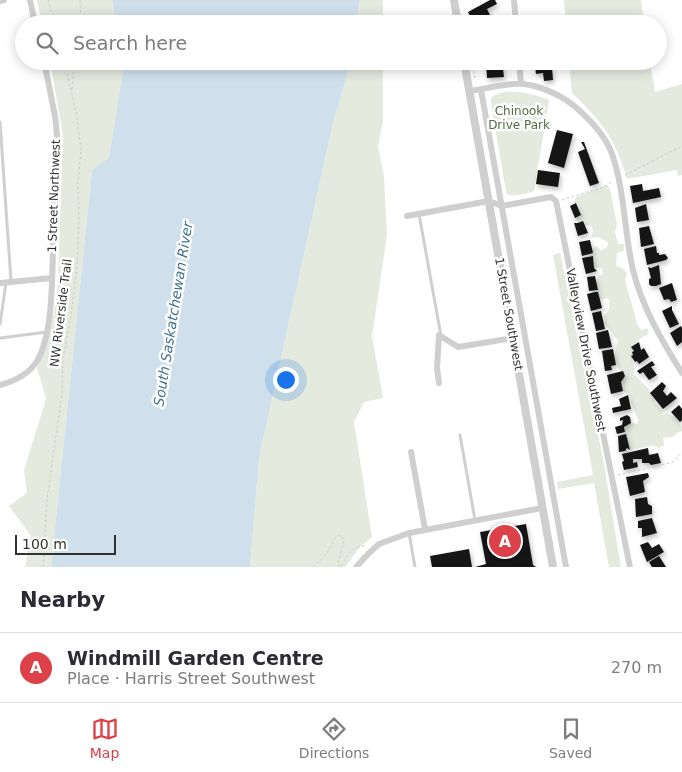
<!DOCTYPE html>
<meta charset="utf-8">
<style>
:root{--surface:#fff;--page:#f7f7f7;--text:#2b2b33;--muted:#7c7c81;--line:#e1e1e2;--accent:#dc4048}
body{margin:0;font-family:"DejaVu Sans",sans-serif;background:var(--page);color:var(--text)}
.scale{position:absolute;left:15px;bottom:12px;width:101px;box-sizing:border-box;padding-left:5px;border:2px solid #323232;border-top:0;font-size:14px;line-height:18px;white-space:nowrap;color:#323232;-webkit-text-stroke:4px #fff;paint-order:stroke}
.you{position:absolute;left:285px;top:379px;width:18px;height:18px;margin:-12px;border:4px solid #fff;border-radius:50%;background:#1a73e8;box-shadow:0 0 0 8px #1a73e833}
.badge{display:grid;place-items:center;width:32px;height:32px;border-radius:50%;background:var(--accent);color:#fff;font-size:16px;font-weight:700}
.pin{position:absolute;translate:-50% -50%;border:2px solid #fff;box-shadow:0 1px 5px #0006}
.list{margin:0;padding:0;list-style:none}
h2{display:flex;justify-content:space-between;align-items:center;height:65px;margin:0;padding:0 20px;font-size:21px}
h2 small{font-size:16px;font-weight:400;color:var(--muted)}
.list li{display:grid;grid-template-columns:32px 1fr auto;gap:15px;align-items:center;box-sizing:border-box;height:70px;padding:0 20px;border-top:1px solid var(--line)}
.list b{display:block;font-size:19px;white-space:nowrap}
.list p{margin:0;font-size:16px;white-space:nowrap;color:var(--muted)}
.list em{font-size:16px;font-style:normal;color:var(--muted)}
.icon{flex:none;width:28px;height:28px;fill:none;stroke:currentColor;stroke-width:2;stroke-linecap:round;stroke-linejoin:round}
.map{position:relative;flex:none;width:682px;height:567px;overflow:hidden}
.search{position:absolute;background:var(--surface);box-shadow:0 2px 12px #0003;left:15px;right:15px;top:15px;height:55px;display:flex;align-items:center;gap:12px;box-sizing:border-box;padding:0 18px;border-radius:28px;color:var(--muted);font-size:19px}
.sheet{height:135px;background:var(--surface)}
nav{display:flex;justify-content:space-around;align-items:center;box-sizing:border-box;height:70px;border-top:1px solid var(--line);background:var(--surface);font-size:14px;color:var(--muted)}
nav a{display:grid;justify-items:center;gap:2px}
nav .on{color:var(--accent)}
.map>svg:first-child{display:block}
.green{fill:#e4eade}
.water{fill:#cfe0ec}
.building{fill:#191919;filter:url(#shadow)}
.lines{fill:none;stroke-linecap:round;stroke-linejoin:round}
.path{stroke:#c9c9c9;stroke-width:1;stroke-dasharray:2.5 2.5;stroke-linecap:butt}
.service{stroke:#cfcfcf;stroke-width:3}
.minor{stroke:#cfcfcf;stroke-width:6}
.tertiary{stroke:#cfcfcf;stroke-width:8}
.labels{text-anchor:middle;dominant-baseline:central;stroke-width:5;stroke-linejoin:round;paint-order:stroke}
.park-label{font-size:12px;fill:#546c41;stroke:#fff}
.street-label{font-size:12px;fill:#323232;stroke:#fff}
.water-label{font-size:14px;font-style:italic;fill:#437190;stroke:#fff}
</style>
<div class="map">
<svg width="682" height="567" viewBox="0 0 682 567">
<defs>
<filter id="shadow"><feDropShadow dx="1.5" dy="3" stdDeviation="2.5" flood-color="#0004"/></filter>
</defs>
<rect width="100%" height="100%" fill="#fff"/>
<path class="green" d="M37,0H112L116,24H42Z
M360,0H383V24H356Z
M564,0H641L644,24H566Z
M50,61H122L123,69L109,159L92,170L51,567H25L31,536L9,506L27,493L24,470L46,399L37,368L47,343L54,313L58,278L63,136Z
M349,61H383V120L378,147L384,176L387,235L372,336L383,398L364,402L354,422L372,537L360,547L345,567H250L259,458L333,123L347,76Z
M569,61H650L655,92L682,84V175L678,176L677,170L627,179C615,138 602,122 572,93Z
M504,92C520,91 534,94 549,100L534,191C526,194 517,196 508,195L506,192L491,103V98L495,95Z
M607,185L610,189L617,224L615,232L618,244H624V251L617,253L616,266L622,268L627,273L625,280L638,326L642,330L647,328L649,331L647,335C632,340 629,356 635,369L633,374C636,376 649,389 650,391C655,401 654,404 664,411L661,415L668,413C675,418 682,422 682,431L677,433L673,437L663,438L664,445L659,448L653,445L630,451L624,427L631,423L637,424L638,420L628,395L623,391L621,382L625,376L623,371L621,372C613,363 614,352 618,341L605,324L604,316L609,309V300L607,298L599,300L598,292H595L598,290L596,282L599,275H603L602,268H594L593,256H590L592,249L597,246L601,251L607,247L608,242L598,237L591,238L593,231L591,225L585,226L578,223L575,217L581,214L577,203H573L576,197Z
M560,253L603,458L621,567H609L594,483L558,489L557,482L593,475L553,255Z"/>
<path class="water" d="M112,0H360L356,24H116Z
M122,61H349L347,76L333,123L259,458L250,567H51L92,170L109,158L123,69Z"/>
<path class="building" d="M490,0H495L497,4L487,9L491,17L478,24H474L468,12Z
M493,61H502L504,77L487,78L486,62Z
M543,65L544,69L552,67L553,80L544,81L543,73L536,74L535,66Z
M557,130L573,134L564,168L548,163Z
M581,142H584L599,183L590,186L578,152L585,149Z
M538,170L560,173L558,187L536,184Z
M642,184L643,191L659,188L661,197L633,203L630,186Z
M576,203L581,215L575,218L570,206Z
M646,204L649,220L637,222L635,208Z
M583,221L588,233L578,236L574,223H578Z
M649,226L654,244L641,247L639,228Z
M590,240L593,253L582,256L579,242Z
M656,246L657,253H659V255L665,254L668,258L666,260L647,265L644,249Z
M593,256L594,268L597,271L586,274L582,258Z
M659,265L661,284L656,286H651L649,284V279L651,278L648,267L651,268Z
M595,276L598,290L589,291L587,277Z
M672,283L677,300L671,302L669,299L664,300L659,288Z
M595,292H598L602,308L591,311L587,294Z
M672,306V310L679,324L670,328L662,311Z
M601,311L605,329L596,331L592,313Z
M681,326L682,328V342L677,346L670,333Z
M608,330L612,347L599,349L596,333Z
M639,342L641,350L644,348L649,357L639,364L637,361L635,362L631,356L633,355L632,352L634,351L631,347Z
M613,349L616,365L611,366L612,370L605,371L602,351Z
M652,361L655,365L651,367L657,375L649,380L643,372L640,374L637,371Z
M623,371L625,376L621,382L623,391L611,394L607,375Z
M662,382L666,386L663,391L667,396L671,392L677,398L663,409L650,393Z
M628,395L631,409L613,413L612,408L621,406L619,399Z
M679,405L682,409V420L680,422L671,412Z
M627,415L630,417L631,423L624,427L625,432L617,434L615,427L622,425L623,420L620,421V418Z
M626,434L630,450L627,448L625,451L619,452L618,436Z
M648,448L649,455L658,453L661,463L651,465L649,463H642V459H633V463L637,462L638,467L624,470L622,462L624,461L622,454Z
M648,473L649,477L643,481L645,492L630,496L626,477Z
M647,497L648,504L652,506V514L636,517L635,499Z
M652,518L657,533L642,537V528H638V521Z
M526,524L533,565L536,567H475L486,564L480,532Z
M648,542L652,548L659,544L664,552L647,562L640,545Z
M469,549L472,567H432L430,556Z
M659,556L666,567H652L649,562Z"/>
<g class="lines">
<path class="path" d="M48,0L55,24
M80,0L81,24
M472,61L475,78
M72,89L74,61
M625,175L682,146
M562,200L603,187L612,182
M618,475L673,462L682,452
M341,566C348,555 352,545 367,546
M43,567L47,499L62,394L63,358L70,322L77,266L79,221L78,184L81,149L76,111L64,61
M313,567C320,562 326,555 330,548C333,543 333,538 339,535L343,538L344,541L338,563L340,567"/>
<path class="service" d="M0,122L11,281
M419,214L441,336
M0,324L6,283
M0,338L47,332
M460,435L475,520
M409,533L415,567"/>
<path class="minor" d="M30,0L35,24
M514,0L516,24
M0,1L4,0
M519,61L521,84
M481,90L566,567
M470,91C484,89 510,82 523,84C543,86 565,97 580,111C593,123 606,137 612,154C625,191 624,232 633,270C642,307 662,341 682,373
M407,216L489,201L502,206L551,197L556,201L630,567
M0,283L52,278
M439,383L437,368L439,335L458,347L513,338
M0,385C15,381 29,374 37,361C53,334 52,279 53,249C54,210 55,172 57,134L55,116L44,61
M411,452L425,529
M356,567L369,553L379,544L409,533L542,508"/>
<path class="tertiary" d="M454,0L458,24
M464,61L553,567"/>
</g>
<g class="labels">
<g class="park-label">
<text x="519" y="111">Chinook<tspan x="519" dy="14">Drive Park</tspan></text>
</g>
<g class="street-label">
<text transform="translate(54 196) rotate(-88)">1 Street Northwest</text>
<text transform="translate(61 313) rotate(-83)">NW Riverside Trail</text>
<text transform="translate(509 314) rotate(80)">1 Street Southwest</text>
<text transform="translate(586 350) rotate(79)">Valleyview Drive Southwest</text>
</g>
<g class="water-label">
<text transform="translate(173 314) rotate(-81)">South Saskatchewan River</text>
</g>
</g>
</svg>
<div class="scale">100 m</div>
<div class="you"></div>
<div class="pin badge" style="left:505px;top:541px">A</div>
<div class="search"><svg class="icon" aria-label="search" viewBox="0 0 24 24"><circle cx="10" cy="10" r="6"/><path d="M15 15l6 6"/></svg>Search here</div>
</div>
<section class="sheet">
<h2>Nearby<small></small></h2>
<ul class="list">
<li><span class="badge">A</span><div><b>Windmill Garden Centre</b><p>Place · Harris Street Southwest</p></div><em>270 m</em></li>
</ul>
</section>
<nav>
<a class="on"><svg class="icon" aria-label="map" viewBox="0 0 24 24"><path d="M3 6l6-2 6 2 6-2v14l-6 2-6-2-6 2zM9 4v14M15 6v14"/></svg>Map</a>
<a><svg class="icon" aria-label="directions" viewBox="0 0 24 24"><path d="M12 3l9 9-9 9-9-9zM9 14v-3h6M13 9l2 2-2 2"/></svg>Directions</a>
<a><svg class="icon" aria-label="saved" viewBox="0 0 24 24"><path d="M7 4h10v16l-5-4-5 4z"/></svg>Saved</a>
</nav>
